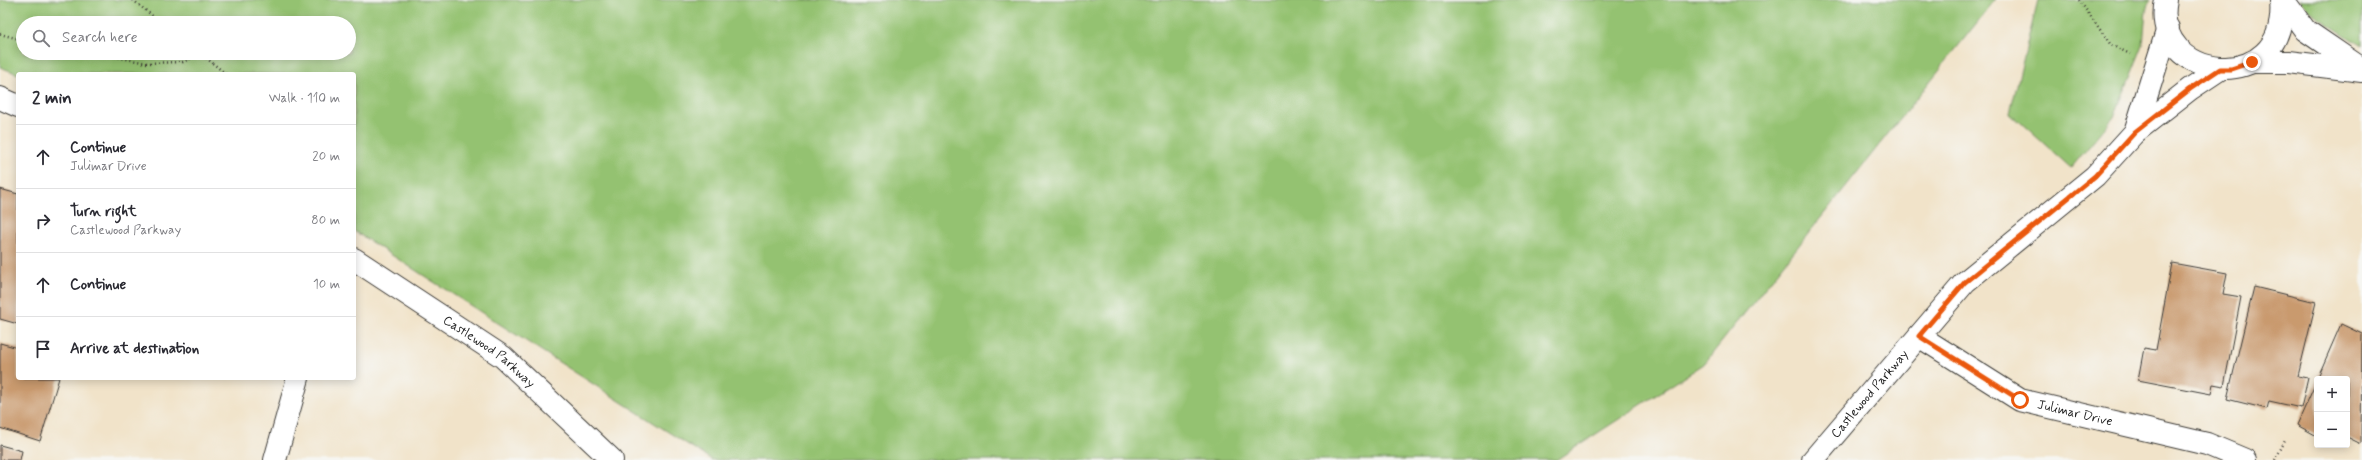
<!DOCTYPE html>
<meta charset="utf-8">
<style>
:root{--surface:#fff;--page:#f7f7f7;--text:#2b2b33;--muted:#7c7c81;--line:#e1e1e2}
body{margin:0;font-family:Mynerve,sans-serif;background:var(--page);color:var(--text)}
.controls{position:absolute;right:12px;bottom:12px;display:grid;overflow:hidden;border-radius:4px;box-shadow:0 2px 10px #0003}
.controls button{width:36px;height:36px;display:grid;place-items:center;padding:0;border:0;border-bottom:1px solid var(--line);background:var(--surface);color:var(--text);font:20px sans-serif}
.stop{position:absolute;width:12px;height:12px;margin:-9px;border:3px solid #ea580c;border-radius:50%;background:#fff}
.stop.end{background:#ea580c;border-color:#fff;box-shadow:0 1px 4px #0008}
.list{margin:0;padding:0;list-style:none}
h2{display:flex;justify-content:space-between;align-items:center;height:52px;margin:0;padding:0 16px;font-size:17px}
h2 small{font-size:13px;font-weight:400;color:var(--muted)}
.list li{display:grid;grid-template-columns:26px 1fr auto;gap:12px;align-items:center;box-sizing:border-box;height:64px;padding:0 16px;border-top:1px solid var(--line)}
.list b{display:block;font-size:15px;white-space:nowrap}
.list p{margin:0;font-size:13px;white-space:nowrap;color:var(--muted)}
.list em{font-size:13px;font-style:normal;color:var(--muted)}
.icon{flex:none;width:22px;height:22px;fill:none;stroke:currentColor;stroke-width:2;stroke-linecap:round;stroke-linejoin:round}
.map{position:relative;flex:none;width:2362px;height:460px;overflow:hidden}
.search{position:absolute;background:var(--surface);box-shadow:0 2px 10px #0003;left:16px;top:16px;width:340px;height:44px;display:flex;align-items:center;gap:10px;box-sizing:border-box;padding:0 14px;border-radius:22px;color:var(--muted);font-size:15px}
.panel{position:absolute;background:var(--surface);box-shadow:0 2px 10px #0003;left:16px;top:72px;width:340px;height:308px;border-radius:4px}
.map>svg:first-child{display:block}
.green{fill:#94c271;stroke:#586f46;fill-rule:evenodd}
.building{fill:#c99a6e}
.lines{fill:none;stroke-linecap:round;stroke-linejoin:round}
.street-casing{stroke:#3c3a36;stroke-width:24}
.secondary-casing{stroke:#3c3a36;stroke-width:24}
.path{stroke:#3c3a36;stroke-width:2.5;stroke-dasharray:1 3;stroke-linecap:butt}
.street{stroke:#fff;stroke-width:22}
.secondary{stroke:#fff;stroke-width:22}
.route{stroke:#ea580c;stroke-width:5}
.labels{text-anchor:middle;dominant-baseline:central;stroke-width:3;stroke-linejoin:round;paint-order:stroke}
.street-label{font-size:13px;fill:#1c1c1c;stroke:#f6f6f2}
</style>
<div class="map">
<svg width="2362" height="460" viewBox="0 0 2362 460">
<rect width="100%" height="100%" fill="#f6f6f2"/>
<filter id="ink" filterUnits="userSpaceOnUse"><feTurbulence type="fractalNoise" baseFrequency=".025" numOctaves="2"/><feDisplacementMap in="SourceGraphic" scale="8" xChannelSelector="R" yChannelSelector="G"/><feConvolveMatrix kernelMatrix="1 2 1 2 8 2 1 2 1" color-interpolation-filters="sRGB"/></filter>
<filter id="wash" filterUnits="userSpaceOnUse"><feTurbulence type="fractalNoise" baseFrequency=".012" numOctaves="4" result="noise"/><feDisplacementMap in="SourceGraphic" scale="16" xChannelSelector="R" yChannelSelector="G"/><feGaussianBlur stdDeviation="0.9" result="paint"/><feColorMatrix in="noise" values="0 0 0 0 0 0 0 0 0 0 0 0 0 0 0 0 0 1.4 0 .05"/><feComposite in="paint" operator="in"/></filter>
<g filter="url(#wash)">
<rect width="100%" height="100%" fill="#f1e3c9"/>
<path class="green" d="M0,0H1995L1704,364L1556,460H712L354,231V74H18L0,67ZM23,23H349V53H23Z
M2038,0H2151L2146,10L2143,45L2114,117L2071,168L2010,113Z
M2299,0H2362V46L2320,19Z"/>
<g id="blocks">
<path class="building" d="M0,189L18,194V324L0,319Z
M2172,263L2227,273L2223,294L2241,297L2224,386L2213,384L2211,394L2138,380L2144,348L2156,350Z
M2254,287L2316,302L2298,376L2308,378L2301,408L2269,401L2267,409L2227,399Z
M2341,324L2362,334L2361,444L2347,437V379H2317Z
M0,343L18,348V378H59L40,441L0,428Z
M2317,380V436L2297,425Z
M0,445L22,451L20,460H0Z"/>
</g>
</g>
<g filter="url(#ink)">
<use href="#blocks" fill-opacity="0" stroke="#3c3a36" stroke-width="1"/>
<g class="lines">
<defs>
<g id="street">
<path id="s1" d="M1919,336L2020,400L2207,444L2245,460"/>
<path d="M275,460L298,378"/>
</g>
<g id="secondary">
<path d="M2166,0C2149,82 2290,99 2281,0"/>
<path d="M2283,0L2305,30L2362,69"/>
<path d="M2252,62H2289L2362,71"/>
<path d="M0,98L18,106"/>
<path d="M2135,132L2168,28"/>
<path id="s2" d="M354,259L503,357L612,460"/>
<path id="s3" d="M1813,460L1965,282L2095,176L2135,132L2190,89L2220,69"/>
</g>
</defs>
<use href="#street" class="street-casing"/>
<use href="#secondary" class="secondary-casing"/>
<path class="path" d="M133,0L161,23
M2079,0L2111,45L2130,54
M0,34L23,40
M95,53L147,63L183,62L200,54
M200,53L226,74
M2275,460L2286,439"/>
<use href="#street" class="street"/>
<use href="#secondary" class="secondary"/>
</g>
</g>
<g class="lines" filter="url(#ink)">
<path class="route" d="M2020,400L1919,336L1965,282L2095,176L2135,132L2190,89L2220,69H2231L2252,62"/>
</g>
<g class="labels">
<g class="street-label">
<text stroke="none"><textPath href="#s2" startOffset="164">Castlewood Parkway</textPath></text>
<text stroke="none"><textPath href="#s3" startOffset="87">Castlewood Parkway</textPath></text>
<text stroke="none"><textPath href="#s1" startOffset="176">Julimar Drive</textPath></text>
</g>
</g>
</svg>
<div class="controls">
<button>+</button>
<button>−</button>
</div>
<div class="stop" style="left:2020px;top:400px"></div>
<div class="stop end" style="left:2252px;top:62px"></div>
<div class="search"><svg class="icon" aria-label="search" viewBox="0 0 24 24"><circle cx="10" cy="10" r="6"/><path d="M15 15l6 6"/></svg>Search here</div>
<section class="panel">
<h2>2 min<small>Walk · 110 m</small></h2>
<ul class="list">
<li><svg class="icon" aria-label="ahead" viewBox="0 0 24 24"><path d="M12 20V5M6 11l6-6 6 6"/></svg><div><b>Continue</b><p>Julimar Drive</p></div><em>20 m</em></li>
<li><svg class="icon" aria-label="right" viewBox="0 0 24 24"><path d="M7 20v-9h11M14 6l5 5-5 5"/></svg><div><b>Turn right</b><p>Castlewood Parkway</p></div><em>80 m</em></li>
<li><svg class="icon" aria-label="ahead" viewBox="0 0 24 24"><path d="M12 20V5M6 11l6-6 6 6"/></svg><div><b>Continue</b></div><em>10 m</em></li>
<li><svg class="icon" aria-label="arrive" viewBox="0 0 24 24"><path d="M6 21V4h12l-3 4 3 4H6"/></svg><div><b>Arrive at destination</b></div></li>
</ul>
</section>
</div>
